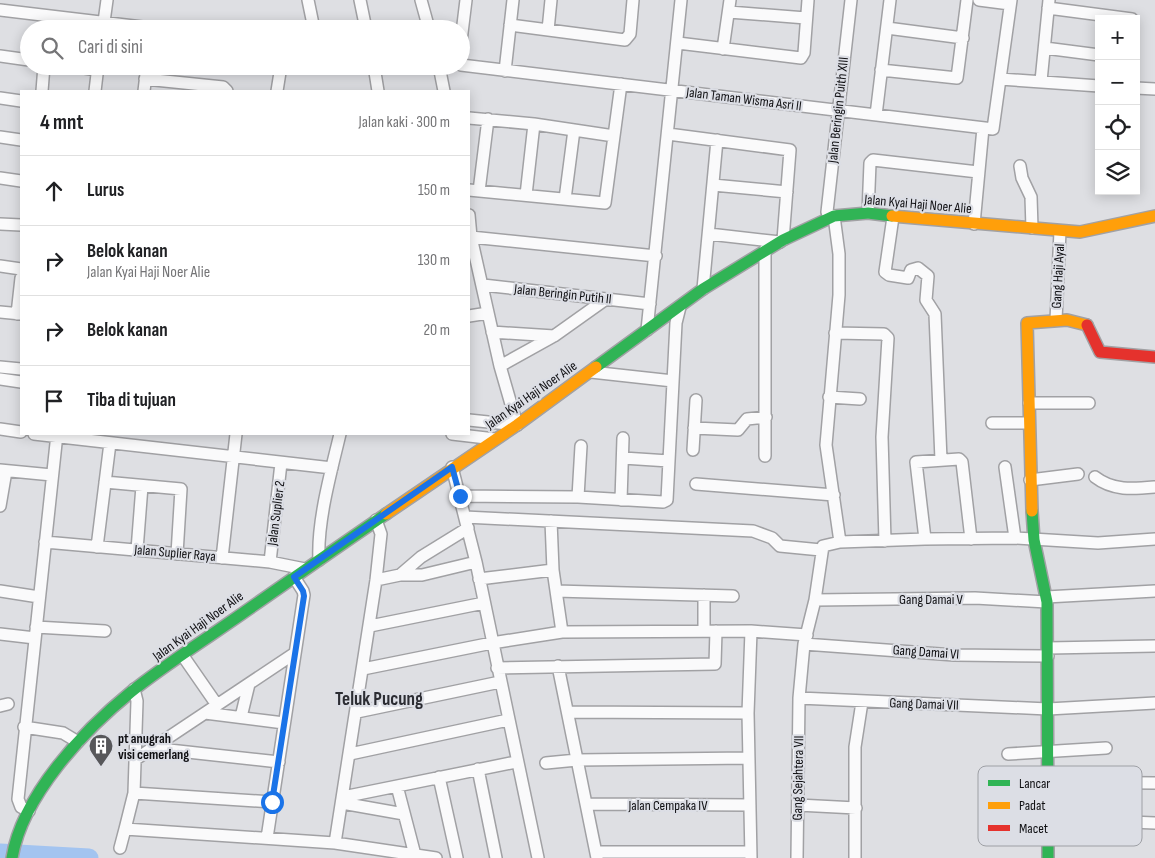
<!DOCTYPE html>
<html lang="id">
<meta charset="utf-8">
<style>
:root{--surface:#fff;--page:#f2f2f2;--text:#202124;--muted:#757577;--line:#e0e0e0}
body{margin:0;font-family:"Sofia Sans Condensed",sans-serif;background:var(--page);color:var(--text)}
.controls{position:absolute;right:15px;top:15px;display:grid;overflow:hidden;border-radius:0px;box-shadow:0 2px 12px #0003}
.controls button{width:45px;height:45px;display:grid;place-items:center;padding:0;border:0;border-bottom:1px solid var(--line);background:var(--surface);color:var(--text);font:25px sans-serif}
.stop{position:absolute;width:15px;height:15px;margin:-11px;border:4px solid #1a73e8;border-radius:50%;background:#fff}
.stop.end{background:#1a73e8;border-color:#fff;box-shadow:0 1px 5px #0008}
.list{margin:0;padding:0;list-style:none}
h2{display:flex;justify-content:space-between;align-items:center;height:65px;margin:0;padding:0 20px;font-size:21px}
h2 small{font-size:16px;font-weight:400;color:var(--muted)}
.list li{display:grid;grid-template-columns:32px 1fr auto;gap:15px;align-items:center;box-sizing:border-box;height:70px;padding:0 20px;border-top:1px solid var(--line)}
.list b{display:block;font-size:19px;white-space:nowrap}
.list p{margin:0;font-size:16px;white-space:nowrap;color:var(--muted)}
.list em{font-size:16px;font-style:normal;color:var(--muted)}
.icon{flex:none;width:28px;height:28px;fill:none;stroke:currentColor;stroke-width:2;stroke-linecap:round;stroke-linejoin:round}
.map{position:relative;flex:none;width:1155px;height:858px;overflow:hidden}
.search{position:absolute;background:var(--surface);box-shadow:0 2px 12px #0003;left:20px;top:20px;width:450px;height:55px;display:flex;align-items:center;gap:12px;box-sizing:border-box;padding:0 18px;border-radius:28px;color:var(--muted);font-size:19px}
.panel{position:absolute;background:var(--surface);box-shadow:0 2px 12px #0003;left:20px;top:90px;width:450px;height:345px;border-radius:0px}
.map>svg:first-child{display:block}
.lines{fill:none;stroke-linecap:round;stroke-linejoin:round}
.river{stroke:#a3c4f0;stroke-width:19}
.street-casing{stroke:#a1a1a4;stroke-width:14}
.fast-casing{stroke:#a1a1a4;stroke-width:14}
.slow-casing{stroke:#a1a1a4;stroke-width:14}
.jam-casing{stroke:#a1a1a4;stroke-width:14}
.street{stroke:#fafafb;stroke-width:11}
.fast{stroke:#30b455;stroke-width:11}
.slow{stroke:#ff9f0a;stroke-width:11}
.jam{stroke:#e5322d;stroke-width:11}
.route{stroke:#1a73e8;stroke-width:6}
.labels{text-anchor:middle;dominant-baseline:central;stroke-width:4.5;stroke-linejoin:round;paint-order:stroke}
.street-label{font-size:14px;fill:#0e0e11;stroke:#dcdee5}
.poi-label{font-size:14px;font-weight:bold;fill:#0e0e11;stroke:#dcdee5;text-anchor:start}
.district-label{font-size:19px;font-weight:bold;fill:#2c2d33;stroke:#dcdee5}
.key{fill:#dcdee5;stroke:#9ea0a5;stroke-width:1}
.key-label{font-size:14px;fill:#0e0e11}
</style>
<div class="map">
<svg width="1155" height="858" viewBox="0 0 1155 858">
<rect width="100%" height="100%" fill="#dedfe3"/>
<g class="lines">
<path class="river" d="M0,853L89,858"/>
<defs>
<path id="street" d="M308,0L314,29
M360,0L366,29
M421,0L429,29
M979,0L1010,4
M1048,8L1132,19
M0,10L159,29
M729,12L806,18
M510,25L625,40L630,34L633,0
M887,28L963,38
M103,29L107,0
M548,30L551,0
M461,41L466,0
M678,43L801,58L804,53L808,0
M1045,48L1099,55
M723,49L730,0
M0,56L29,60
M461,65L993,129L1011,0
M72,66L97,70
M374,66L378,91
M439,66L444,91
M881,70L957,78L967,0
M505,71L513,0
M145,79L223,87L227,91
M1000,79L1099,86
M1041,81L1049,0
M1136,88L1155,89
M42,91L44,66
M95,91L98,66
M144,91L147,66
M277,91L281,66
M0,98L21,101
M876,115L890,0
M469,118L534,124L614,136
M668,134L790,150L783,240
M0,137L21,140
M1020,166L1022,178L1031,197L1032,228
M0,178L21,181
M713,185L787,192
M469,190L605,203L621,84
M479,191L488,119
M526,195L534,124
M565,199L574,130
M868,213L870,163L873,160L978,172
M469,215L471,237L500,366L517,425L469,420
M893,217L885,272L889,275L908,278L911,270L918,268L928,276L926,300L935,314L941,460
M0,224L21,225
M974,224L983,128
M709,234L780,242
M471,237L656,256
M0,266L21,269
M483,285L650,304
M703,289L717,140
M0,312L21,314
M17,314L21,278
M469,316L488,313
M1056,320L1060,231
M647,330L681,0
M492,332L554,336
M835,333L884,334L888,338L882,437L885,541
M500,366L554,336L606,299
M0,367L21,369
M591,372L673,381
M0,379L21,382
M829,397L860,399
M1029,403H1089
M992,423H1029
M694,428L738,430L747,419L766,417
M0,429L21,432
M34,434L332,468
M452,434L495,439
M693,450L696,400
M765,456V250
M623,458L669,461
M452,467L476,562L538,858
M1005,467L1015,538
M0,470L52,475
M1095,477C1113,491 1133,489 1155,487
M1030,480L1078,474
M105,482L181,489L177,554
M696,484L834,495
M460,496L578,497L663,502L667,500L676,323L680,307
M578,497L581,446
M621,500L623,438
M0,506L6,471
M465,517L753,531L772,538L780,546L821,550
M551,521L553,570L562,632
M925,539L916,462L959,459L962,462L971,539
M45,542L270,562L305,569
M840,542L826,445L839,295V254L834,216L827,212L851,0
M97,547L110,443
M137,550L142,486
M222,558L236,434
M319,560C317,521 331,472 340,434
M270,562L281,463
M400,575H422L476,562
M479,579L553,570
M376,580L400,575L421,557L468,528
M0,591L39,597
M556,591L733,596
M704,595V631
M1046,597L1155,591
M815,600L975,598L1047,602
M370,626L484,603
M36,627L105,631
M751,631L748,713L751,858
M0,634L35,638
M804,644L954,655L1048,656
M1048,648L1155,646
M183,656L217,705
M558,666L597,858
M497,668L715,664L716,631
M363,669L492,643L562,632L751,631L807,635
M134,689L137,701L134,793L125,829L335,843L436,858
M799,698L1048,709L1155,703
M0,706L8,704
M357,712L500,682
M568,712L748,713
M205,713L284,723
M241,717L249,684
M24,727L63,733L78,742
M151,748L279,762
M350,754L508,720
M1008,754L1106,748
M136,759L295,653
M546,763L577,760L749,758
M478,769L496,858
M439,777L457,858
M1048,782L1155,783
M397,786L415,855
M134,793L272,802
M343,797L516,762
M342,803L404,814
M586,804L750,805
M798,805L856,808
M29,811L21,807L18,799L57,434
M989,816L1155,823
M267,838L304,595L303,591L294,577
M335,843L376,580L381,534L376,520
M120,848L125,829
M596,852H751
M797,858L799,698L804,644L815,600L823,546L840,542L925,539L1015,538L1098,543L1155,539
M855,858V747L862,702"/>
<path id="fast" d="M596,367L703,289L783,240L834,216L868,213L892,216
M1032,511L1034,540L1047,602L1048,858
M12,858C22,796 84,730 131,692C162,667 197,645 230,622C282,586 333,550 386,514"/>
<path id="slow" d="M892,216L1080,232L1155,216
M1032,511L1027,323L1067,320L1087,325
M386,514L517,425L596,367"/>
<path id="jam" d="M1087,325L1100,352L1155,357"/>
</defs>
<use href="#street" class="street-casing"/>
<use href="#fast" class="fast-casing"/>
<use href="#slow" class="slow-casing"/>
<use href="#jam" class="jam-casing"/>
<use href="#street" class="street"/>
<use href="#fast" class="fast"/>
<use href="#slow" class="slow"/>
<use href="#jam" class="jam"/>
</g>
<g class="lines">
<path class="route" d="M272,802L304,596L303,591L294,577L452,467L460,496"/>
</g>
<defs>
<symbol id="building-pin" viewBox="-11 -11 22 30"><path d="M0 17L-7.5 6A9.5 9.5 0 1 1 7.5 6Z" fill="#57575a" stroke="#dcdee5"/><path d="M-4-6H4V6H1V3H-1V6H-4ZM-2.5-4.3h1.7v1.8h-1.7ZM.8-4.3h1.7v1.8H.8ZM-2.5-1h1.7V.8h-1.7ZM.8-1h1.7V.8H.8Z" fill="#fff"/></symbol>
</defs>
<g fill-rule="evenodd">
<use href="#building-pin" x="87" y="732" width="28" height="38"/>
</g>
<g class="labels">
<g class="street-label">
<text transform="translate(744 99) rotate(7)">Jalan Taman Wisma Asri II</text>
<text transform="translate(838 110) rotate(-84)">Jalan Beringin Puith XIII</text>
<text transform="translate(918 204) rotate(5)">Jalan Kyai Haji Noer Alie</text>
<text transform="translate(1058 276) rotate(-87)">Gang Haji Ayal</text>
<text transform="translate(563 294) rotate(6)">Jalan Beringin Putih II</text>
<text transform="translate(531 395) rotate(-35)">Jalan Kyai Haji Noer Alie</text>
<text transform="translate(276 513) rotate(-83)">Jalan Suplier 2</text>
<text transform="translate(175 553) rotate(5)">Jalan Suplier Raya</text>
<text x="931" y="599">Gang Damai V</text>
<text transform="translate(198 626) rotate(-36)">Jalan Kyai Haji Noer Alie</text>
<text transform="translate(926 652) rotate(4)">Gang Damai VI</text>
<text transform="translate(924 704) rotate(2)">Gang Damai VII</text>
<text transform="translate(798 778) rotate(-89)">Gang Sejahtera VII</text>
<text x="668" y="805">Jalan Cempaka IV</text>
</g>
<g class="poi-label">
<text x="118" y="738">pt anugrah<tspan x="118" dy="16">visi cemerlang</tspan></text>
</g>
<g class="district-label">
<text x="379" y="699">Teluk Pucung</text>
</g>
</g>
<rect x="978" y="766" width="164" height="80" rx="8" class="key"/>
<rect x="988" y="780" width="22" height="6" fill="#30b455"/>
<rect x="988" y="802" width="22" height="7" fill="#ff9f0a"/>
<rect x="988" y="825" width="22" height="6" fill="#e5322d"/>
<g class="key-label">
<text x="1019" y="788">Lancar</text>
<text x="1019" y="810">Padat</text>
<text x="1019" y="833">Macet</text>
</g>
</svg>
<div class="controls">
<button>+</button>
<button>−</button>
<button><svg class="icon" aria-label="locate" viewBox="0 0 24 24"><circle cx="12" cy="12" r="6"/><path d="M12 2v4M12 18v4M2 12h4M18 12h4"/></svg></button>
<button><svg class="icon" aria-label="layers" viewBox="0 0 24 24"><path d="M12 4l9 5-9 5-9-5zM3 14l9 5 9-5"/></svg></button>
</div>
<div class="stop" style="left:272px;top:802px"></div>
<div class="stop end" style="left:460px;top:496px"></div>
<div class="search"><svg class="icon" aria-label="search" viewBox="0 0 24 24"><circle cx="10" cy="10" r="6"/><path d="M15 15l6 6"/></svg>Cari di sini</div>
<section class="panel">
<h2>4 mnt<small>Jalan kaki · 300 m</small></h2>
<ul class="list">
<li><svg class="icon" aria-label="ahead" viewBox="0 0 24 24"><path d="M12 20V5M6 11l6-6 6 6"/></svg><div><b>Lurus</b></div><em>150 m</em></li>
<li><svg class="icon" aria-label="right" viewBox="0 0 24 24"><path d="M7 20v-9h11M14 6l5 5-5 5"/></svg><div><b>Belok kanan</b><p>Jalan Kyai Haji Noer Alie</p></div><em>130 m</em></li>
<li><svg class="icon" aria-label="right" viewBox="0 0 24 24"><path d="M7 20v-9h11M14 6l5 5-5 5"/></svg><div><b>Belok kanan</b></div><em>20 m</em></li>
<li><svg class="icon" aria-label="arrive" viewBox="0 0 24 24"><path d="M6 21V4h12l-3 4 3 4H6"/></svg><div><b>Tiba di tujuan</b></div></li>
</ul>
</section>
</div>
